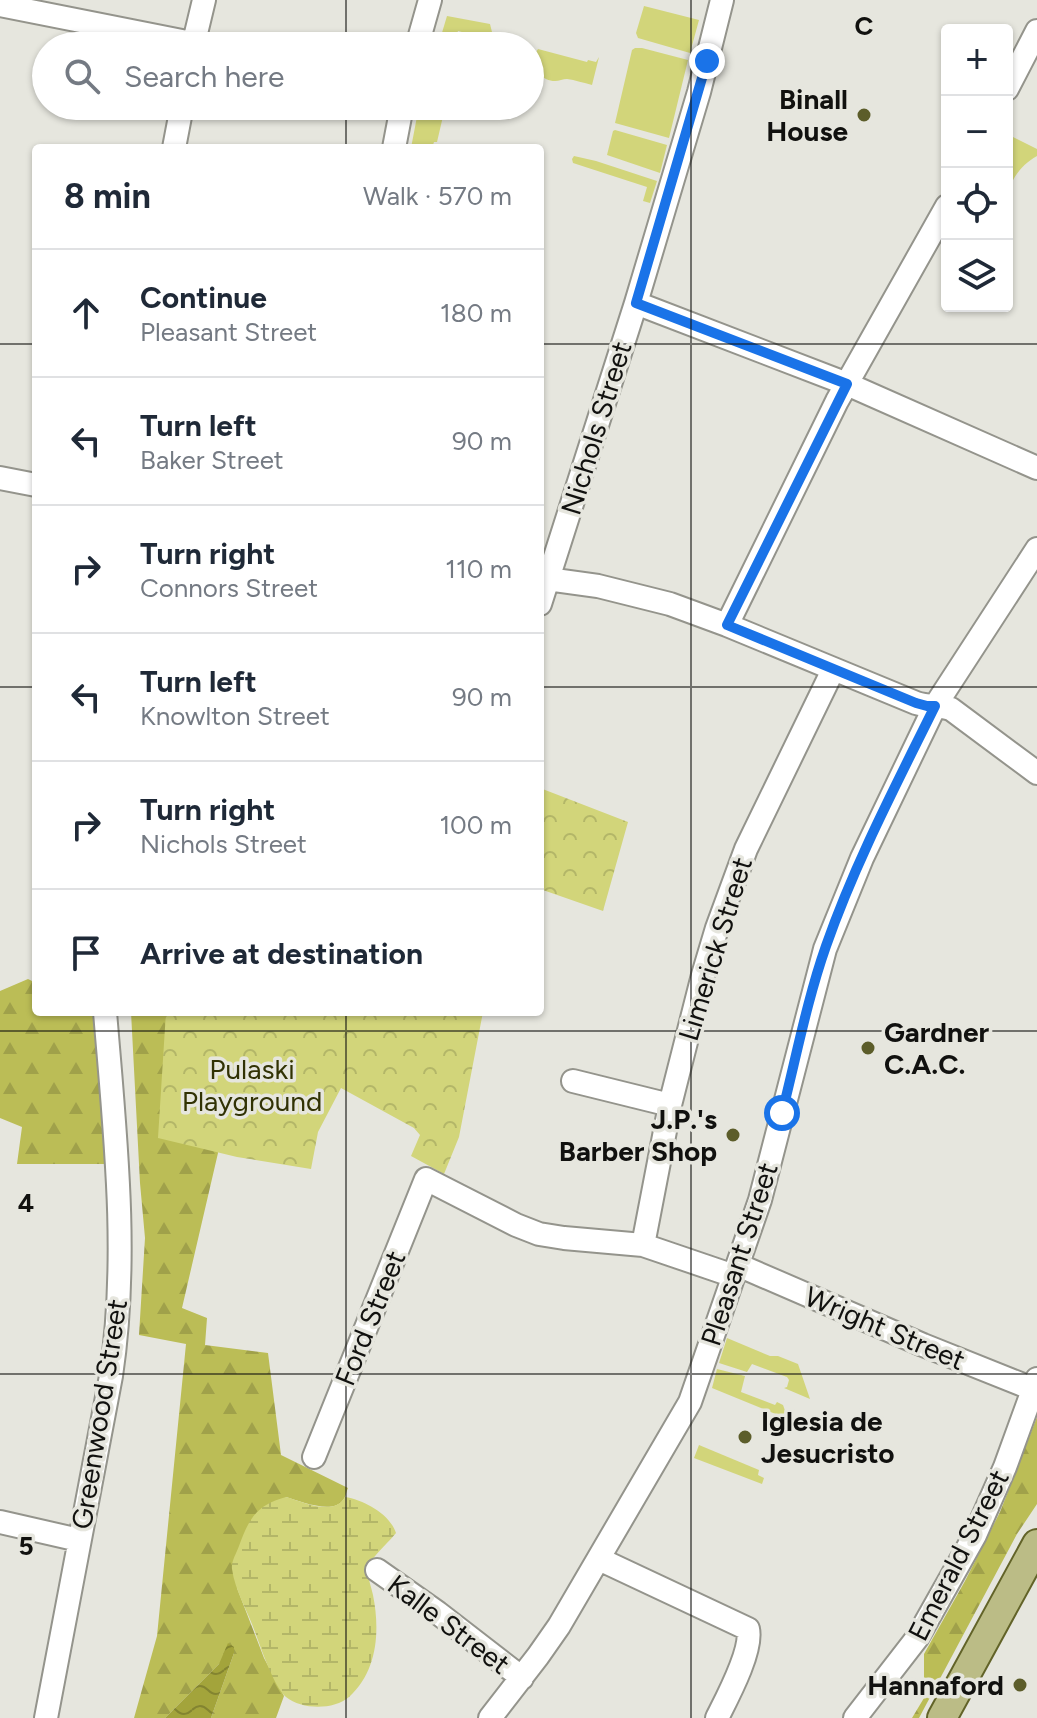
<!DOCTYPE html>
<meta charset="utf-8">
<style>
:root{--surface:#fff;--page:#f6f6f7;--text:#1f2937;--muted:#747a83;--line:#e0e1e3}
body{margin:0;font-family:Figtree,sans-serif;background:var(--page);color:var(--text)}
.controls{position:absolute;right:24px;top:24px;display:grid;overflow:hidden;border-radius:8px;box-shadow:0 2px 6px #0004}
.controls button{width:72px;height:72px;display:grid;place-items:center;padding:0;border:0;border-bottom:2px solid var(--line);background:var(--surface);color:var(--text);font:40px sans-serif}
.stop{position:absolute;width:24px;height:24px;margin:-18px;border:6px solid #1a73e8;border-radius:50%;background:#fff}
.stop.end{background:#1a73e8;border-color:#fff;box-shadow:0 2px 8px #0008}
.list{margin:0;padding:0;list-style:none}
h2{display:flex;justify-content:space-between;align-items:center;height:104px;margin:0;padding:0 32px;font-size:34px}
h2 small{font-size:26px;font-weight:400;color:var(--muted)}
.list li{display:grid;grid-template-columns:52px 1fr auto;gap:24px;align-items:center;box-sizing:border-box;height:128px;padding:0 32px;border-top:2px solid var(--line)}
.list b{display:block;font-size:30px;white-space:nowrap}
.list p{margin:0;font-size:26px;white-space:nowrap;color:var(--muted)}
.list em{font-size:26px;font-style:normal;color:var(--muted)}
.icon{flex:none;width:44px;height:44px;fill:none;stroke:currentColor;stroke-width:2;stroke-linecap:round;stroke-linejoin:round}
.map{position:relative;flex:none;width:1037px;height:1718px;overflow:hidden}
.search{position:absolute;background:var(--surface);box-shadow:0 2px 6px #0004;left:32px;top:32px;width:512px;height:88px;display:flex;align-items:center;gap:20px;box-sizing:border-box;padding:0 28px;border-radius:44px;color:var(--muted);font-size:30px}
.panel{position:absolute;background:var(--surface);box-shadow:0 2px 6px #0004;left:32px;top:144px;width:512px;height:872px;border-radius:8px}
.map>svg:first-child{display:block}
.green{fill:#d2d57a}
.forest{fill:url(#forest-firs)}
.wetland{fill:url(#wetland-marsh)}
.park{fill:url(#park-crowns)}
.water{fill:url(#water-waves)}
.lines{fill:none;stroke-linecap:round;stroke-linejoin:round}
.minor-casing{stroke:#94948c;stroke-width:26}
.major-casing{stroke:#626328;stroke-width:32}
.minor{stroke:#fff;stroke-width:22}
.major{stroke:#bbbc86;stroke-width:28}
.route{stroke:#1a73e8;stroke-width:10}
.grid{fill:none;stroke:#11110f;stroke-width:2;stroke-opacity:0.55}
.poi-dot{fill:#5c5d2a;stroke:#e6e6de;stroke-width:3}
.labels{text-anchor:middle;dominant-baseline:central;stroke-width:7;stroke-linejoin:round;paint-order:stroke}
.poi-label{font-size:28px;font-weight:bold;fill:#11110f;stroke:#e6e6de;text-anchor:end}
.street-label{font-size:28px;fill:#11110f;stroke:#e6e6de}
.park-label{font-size:28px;fill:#313204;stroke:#e6e6de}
.grid-label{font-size:26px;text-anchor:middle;font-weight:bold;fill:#11110f;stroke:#e6e6de;stroke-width:7;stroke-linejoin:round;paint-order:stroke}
</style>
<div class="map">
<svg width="1037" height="1718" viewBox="0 0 1037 1718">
<defs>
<pattern id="forest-firs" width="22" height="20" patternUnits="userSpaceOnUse" patternTransform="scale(2)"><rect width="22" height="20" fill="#bbbd56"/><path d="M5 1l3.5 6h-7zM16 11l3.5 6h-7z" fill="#a0a14a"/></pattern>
<pattern id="wetland-marsh" width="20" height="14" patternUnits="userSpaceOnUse" patternTransform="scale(2)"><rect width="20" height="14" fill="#d2d57a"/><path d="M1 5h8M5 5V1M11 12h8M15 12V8" fill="none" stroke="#b3b668"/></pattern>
<pattern id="park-crowns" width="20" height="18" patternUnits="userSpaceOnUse" patternTransform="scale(2)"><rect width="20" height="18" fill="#d2d57a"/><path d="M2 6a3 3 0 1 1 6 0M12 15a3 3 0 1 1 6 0" fill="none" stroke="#b3b668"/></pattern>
<pattern id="water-waves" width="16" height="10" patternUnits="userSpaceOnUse" patternTransform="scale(2)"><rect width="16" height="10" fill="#a3a43b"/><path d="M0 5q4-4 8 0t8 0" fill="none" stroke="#838430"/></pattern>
</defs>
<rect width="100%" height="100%" fill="#e6e6de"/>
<path class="green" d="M644,6L699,20L690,53L638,38L636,33Z
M447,16L490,24L493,36L492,40L458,31L453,46H438Z
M635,48H642L688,60L669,138L615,123L632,50Z
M538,49L587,62L588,60L596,62L599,57L592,85C584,83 575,80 567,79C563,79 559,81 555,81C538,81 529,61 538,49Z
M419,106L444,112L437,142H434L432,148H411Z
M615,130L667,145L660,173L607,155L613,131Z
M1011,136L1037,149V156C1021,165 1014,176 1007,193V143Z
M574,156L596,161L657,181L650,203L643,201L647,187L573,163L572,159Z
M727,1338L770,1356H778L798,1364L810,1399L784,1388L787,1387L789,1380L787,1377L752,1364L747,1372L719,1363Z
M717,1369L745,1376L741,1392L775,1405L777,1402L783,1405L788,1419L712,1388Z
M699,1445L759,1470L758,1475L764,1478L762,1484L694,1458Z"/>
<path class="forest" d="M28,979L36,983V1012H93L105,1102L107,1164H17L22,1127L0,1118V991Z
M131,1012H204L218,1153L182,1308L207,1318L205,1345L268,1353L281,1455L348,1488C346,1492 346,1497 343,1500C333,1515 300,1501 286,1497L237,1588L264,1658L284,1696L276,1718H211L234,1653L219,1664L165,1718H134L157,1636L186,1344L139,1335L145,1238L140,1183Z
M1037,1417V1504L1017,1534L919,1718H912L924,1698V1654L965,1581L1000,1512Z"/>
<path class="wetland" d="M286,1497C304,1502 333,1517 345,1497C364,1500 390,1514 396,1533C390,1541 372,1557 369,1565C366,1575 371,1585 373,1595C380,1630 378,1671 349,1697C334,1710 302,1710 286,1697C274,1687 261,1648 255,1632C248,1612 235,1591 232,1569C231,1562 236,1554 239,1546C249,1519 256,1505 286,1497Z"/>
<path class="park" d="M540,788L628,822L603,911L540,889Z
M166,1012H483L459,1137L444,1174L411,1156L420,1135L414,1128L341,1088L318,1132L311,1169L237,1157L158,1138Z"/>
<path class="water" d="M228,1643L234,1647V1653L211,1718H165L219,1664Z"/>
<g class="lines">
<defs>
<path id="minor" d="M0,5L207,46
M193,46L204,0
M417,46L430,0
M1007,89L1037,31
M174,148L182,106
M394,148L402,106
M636,303L847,384L1037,468
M0,478L36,485
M540,578L598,586L670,604L727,625L916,703C928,707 939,705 951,709L1037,773
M540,604L636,303L699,92L722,0
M727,625L837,401L947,206
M573,1081L670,1105
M643,1245L670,1105L703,975L717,928L746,849L833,670
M738,1265L923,1345L1033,1389
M314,1457L426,1179L516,1225L539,1234L564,1238L643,1245L734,1276
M0,1522L79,1540
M599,1559L748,1629C753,1650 727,1698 717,1718
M377,1570L438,1613L522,1678
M46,1718L111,1376C129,1256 115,1133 105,1012
M490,1718L538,1656L559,1626L690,1402L760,1200L825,949L862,858L935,706L1037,549
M855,1718L917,1638L975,1535L1005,1467L1037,1379"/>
<path id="major" d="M942,1718L1037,1544"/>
</defs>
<use href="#minor" class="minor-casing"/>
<use href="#major" class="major-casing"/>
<use href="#minor" class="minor"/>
<use href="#major" class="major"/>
</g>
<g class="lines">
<path class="route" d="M707,61L636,303L847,384L727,625L916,703L927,706H935C896,785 855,863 826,946C807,1000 796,1058 782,1113"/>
</g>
<path class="grid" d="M346,0V46M691,0V1718M346,106V148M0,344H36M540,344H1037M0,687H36M540,687H1037M346,1012V1718M0,1031H1037M0,1374H1037"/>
<g class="poi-dot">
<circle cx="864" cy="115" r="8"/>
<circle cx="868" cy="1048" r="8"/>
<circle cx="733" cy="1135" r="8"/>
<circle cx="745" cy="1437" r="8"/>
<circle cx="1020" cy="1685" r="8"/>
</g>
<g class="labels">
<g class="poi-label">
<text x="848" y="99">Binall<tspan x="848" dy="32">House</tspan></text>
<text x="884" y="1032" text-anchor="start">Gardner<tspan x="884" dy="32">C.A.C.</tspan></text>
<text x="717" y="1119">J.P.'s<tspan x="717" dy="32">Barber Shop</tspan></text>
<text x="761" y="1421" text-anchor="start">Iglesia de<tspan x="761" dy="32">Jesucristo</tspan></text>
<text x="1004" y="1685">Hannaford</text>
</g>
<g class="street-label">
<text transform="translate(596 428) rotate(-73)">Nichols Street</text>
<text transform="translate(715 949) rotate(-73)">Limerick Street</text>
<text transform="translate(739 1254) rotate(-72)">Pleasant Street</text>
<text transform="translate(370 1318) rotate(-68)">Ford Street</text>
<text transform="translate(885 1328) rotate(23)">Wright Street</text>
<text transform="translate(99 1414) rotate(-81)">Greenwood Street</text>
<text transform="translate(958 1555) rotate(-63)">Emerald Street</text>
<text transform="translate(449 1624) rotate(37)">Kalle Street</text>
</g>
<g class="park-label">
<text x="252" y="1069">Pulaski<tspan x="252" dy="32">Playground</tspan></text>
</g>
</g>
<g class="grid-label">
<text x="864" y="35">C</text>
<text x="26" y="1212">4</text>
<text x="26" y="1555">5</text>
</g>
</svg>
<div class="controls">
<button>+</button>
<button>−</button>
<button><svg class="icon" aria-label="locate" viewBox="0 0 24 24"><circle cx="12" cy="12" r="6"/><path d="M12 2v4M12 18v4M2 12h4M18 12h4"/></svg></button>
<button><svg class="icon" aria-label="layers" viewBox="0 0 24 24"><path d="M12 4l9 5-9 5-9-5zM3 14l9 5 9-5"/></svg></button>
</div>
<div class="stop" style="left:782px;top:1113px"></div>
<div class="stop end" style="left:707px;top:61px"></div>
<div class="search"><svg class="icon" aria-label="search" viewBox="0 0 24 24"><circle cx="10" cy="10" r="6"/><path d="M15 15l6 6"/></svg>Search here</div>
<section class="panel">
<h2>8 min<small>Walk · 570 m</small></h2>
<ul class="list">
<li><svg class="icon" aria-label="ahead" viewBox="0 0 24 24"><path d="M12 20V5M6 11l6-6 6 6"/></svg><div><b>Continue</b><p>Pleasant Street</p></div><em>180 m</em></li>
<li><svg class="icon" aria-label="left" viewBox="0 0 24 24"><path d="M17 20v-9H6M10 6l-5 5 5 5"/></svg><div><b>Turn left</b><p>Baker Street</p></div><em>90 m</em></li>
<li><svg class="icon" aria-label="right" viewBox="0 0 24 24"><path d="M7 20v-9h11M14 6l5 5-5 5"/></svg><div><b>Turn right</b><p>Connors Street</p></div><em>110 m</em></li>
<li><svg class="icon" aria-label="left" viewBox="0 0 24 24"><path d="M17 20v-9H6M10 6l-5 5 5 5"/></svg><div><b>Turn left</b><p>Knowlton Street</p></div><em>90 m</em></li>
<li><svg class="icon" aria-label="right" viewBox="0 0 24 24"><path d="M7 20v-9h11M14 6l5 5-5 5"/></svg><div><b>Turn right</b><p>Nichols Street</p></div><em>100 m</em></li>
<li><svg class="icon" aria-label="arrive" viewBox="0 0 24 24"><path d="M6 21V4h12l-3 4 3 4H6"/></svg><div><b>Arrive at destination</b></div></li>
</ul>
</section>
</div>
